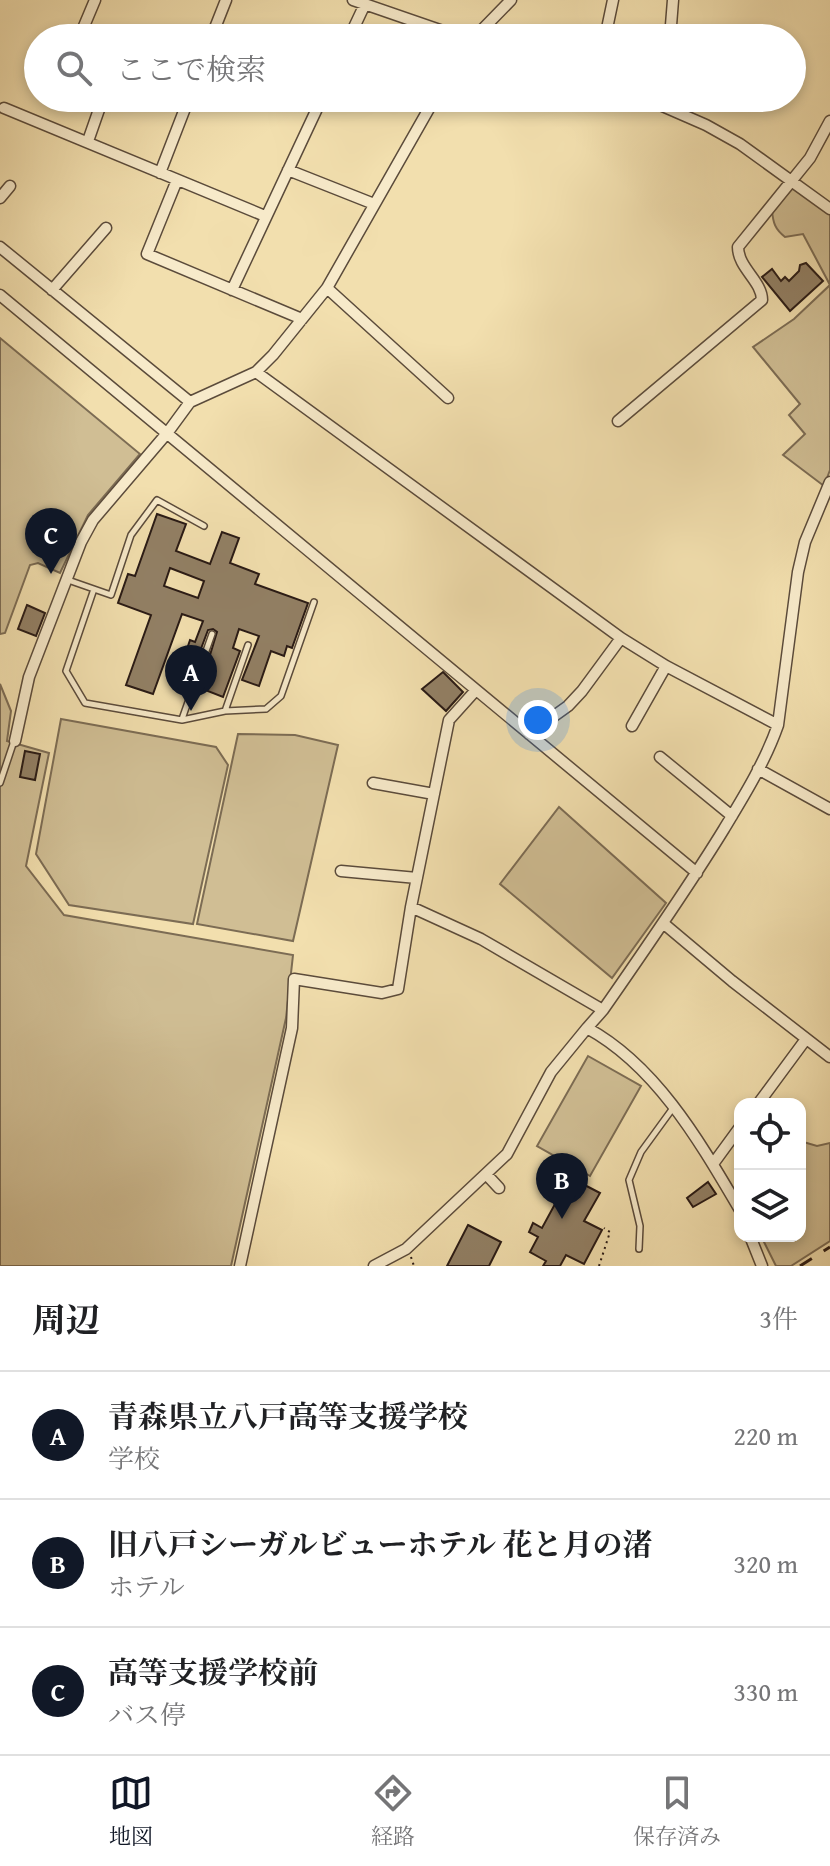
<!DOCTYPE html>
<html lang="ja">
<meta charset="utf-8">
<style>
:root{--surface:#fff;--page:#f2f2f2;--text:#202124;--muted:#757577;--line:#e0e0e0;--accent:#111827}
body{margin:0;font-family:"Gentium Book Plus","Noto Serif JP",serif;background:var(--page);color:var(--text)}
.controls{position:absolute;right:24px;bottom:24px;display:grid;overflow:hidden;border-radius:16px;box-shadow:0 4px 12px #0003}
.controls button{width:72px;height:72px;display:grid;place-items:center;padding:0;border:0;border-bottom:2px solid var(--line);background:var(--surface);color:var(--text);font:40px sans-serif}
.you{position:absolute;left:538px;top:720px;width:28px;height:28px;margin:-20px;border:6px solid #fff;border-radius:50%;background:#1a73e8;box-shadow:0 0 0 12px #1a73e833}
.badge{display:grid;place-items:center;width:52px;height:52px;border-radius:50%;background:var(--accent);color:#fff;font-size:26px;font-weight:700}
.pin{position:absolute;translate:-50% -66px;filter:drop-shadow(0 2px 4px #0008)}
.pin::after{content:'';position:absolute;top:42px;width:28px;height:24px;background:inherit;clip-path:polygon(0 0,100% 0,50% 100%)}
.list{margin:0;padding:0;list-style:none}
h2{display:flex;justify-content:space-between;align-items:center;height:104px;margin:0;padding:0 32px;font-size:34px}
h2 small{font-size:26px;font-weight:400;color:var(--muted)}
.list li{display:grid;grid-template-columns:52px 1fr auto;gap:24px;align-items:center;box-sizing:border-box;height:128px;padding:0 32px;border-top:2px solid var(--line)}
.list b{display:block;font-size:30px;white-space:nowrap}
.list p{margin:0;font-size:26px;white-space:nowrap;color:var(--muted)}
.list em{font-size:26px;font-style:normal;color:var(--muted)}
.icon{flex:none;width:44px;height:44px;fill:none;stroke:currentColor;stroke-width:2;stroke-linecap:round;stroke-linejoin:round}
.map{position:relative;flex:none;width:830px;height:1266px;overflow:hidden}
.search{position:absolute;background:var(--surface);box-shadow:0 4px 12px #0003;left:24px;right:24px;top:24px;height:88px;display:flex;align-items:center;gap:20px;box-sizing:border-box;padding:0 28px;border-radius:44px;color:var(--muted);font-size:30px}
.sheet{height:488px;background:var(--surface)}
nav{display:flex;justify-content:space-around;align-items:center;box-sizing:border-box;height:112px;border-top:2px solid var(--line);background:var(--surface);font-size:22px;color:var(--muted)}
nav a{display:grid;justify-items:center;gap:4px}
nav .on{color:var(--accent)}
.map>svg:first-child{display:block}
.green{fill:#d0be94;stroke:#7c6c54;stroke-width:2}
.building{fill:#928065;stroke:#291a15;stroke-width:2;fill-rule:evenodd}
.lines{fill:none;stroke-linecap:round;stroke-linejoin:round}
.service-casing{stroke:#5b4b3b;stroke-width:8}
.minor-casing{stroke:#5b4b3b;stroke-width:13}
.path{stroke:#291a15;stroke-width:2;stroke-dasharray:2 4;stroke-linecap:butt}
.service{stroke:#f7eaca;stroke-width:5}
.minor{stroke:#f7eaca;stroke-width:10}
.rail{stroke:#291a15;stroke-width:3;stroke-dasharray:14 14;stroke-linecap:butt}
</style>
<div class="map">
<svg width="830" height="1266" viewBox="0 0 830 1266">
<rect width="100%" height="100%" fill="#f2dfae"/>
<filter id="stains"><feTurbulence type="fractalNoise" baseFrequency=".0025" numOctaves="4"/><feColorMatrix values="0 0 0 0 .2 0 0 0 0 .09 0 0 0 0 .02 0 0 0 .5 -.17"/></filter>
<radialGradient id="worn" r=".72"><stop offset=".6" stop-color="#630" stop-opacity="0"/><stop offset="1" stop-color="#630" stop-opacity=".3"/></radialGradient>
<path class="green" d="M793,188L830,213V285L803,234L785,237C775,229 773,223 772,210Z
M830,285V470L824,486L783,455L805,434L789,415L800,404L753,347L794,319Z
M0,338L140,454L88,515L60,573L38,563L30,565L5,633L0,634Z
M0,684L11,711L7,741L49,753L26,866L64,915L293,955L286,1018L231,1266H0Z
M61,719L216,747L228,765L193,924L69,905L36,854Z
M238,734L295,735L338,745L293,941L197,924Z
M559,807L666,903L612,978L500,884Z
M588,1056L641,1086L590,1176L537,1146Z
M800,1141L817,1146L830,1143V1241L791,1266H776L761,1236H800Z"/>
<path class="building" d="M806,263L823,281L790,311L762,277L772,269L781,281L785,277L789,281L799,271L800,265Z
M157,514L186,524L176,551L210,564L222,532L239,538L230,563L259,574L255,584L308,603L292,648L287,646L284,656L271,651L259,686L242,680L259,636L239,629L233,648L240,651L223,697L200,688L217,632L213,629L208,630L196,662L184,658L190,640L195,642L203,621L182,614L153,694L126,685L151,615L118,603L128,574L135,576ZM170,568L204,581L198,598L164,586Z
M27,605L45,613L36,636L18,629Z
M443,672L463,692L446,711L422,689Z
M25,751L40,754L35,780L20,777Z
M575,1180L600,1193L584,1221L602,1230L584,1264L566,1255L560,1266H543L546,1261L530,1252L538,1237L529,1232L533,1223L542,1228L561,1193L567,1196Z
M708,1182L716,1194L693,1207L687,1198Z
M468,1225L501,1242L489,1266H447Z"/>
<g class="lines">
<defs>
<path id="service" d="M68,580L111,595L131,535L157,500L204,526
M94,589L66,671L85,703L182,720L225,711L266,709L281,696L314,602
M225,711L248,645
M182,719L212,634
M0,783L14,741
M639,1249L640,1226L629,1180L641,1152L673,1108"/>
<path id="minor" d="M353,0L463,38
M79,38L95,0
M211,38L226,0
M349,38L365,4
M474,38L511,0
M605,38L613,0
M670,38L673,0
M644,98L706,125L740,144L830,209
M4,108L265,216
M88,141L103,98
M288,170L374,204
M160,173L189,98
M177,180L147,254L302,319
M0,198L10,186
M0,247L190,402
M327,288L448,398
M52,290L106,228
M232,290L322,98
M0,295L697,873
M256,372L621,638L666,666L778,725
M618,421L762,300C762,281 738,268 738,247L810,158L830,121
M632,726L666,666
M529,734L568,706L582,691L621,638
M15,741L29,677L81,542L93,520L168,432L190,402L256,372L273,355L327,288L435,98
M660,757L732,816
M758,769L830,809
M373,783L434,794
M341,871L417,878
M411,907L481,939L603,1010
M663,923L732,981L830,1057
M587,1028L603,1010C644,951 686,891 724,829C744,796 765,762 778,725L798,572L805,542L830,482
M758,1104L806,1039
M713,1164L740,1127
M486,1174L499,1188
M750,1236L762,1266
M240,1266L292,1028L294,979L382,993L398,989L411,907L449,720L476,690
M374,1266L406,1249L507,1154L551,1072L587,1028C657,1066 701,1144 740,1210"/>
</defs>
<use href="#service" class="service-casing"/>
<use href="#minor" class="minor-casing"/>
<path class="path" d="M411,1257L414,1266
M599,1266L610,1232L604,1228"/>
<use href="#service" class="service"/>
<use href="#minor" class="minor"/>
<path class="rail" d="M800,1266L830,1247"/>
</g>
<rect width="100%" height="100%" filter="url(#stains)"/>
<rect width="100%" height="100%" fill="url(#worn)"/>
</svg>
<div class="controls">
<button><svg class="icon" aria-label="locate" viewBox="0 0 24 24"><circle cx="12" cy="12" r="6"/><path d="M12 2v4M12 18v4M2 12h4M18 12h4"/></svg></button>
<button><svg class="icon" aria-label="layers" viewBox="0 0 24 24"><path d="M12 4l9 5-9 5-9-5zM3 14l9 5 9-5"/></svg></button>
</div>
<div class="you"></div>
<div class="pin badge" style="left:191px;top:711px">A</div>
<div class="pin badge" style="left:562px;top:1219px">B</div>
<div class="pin badge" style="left:51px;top:574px">C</div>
<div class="search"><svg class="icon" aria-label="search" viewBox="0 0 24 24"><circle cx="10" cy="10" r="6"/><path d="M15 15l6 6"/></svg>ここで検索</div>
</div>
<section class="sheet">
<h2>周辺<small>3件</small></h2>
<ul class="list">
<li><span class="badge">A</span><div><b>青森県立八戸高等支援学校</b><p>学校</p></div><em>220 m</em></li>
<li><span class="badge">B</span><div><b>旧八戸シーガルビューホテル 花と月の渚</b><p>ホテル</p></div><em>320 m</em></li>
<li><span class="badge">C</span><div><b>高等支援学校前</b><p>バス停</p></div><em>330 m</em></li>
</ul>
</section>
<nav>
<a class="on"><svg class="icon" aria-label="map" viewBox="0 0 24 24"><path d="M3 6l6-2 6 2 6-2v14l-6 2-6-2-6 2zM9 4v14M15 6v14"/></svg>地図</a>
<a><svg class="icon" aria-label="directions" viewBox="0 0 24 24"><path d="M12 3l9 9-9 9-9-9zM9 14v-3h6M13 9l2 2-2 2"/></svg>経路</a>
<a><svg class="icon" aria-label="saved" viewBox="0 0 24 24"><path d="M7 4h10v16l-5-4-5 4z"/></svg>保存済み</a>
</nav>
